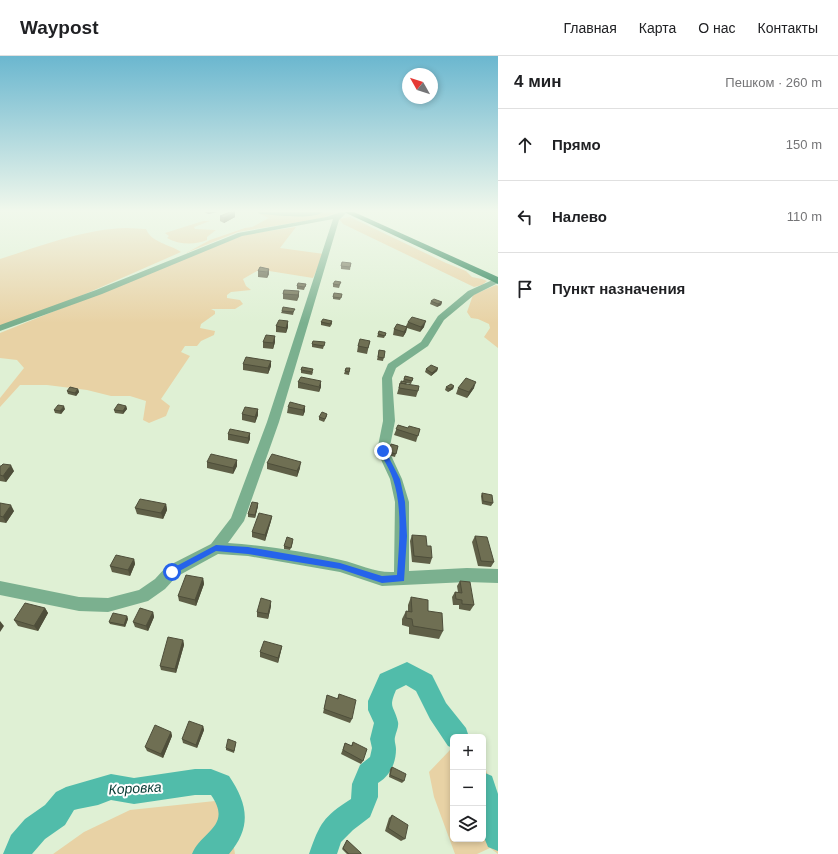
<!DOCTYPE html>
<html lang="ru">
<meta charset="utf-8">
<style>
:root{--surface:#fff;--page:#f6f6f6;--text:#202124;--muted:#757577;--line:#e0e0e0}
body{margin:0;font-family:Helvetica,sans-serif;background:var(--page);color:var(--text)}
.controls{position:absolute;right:12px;bottom:12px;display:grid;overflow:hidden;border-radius:6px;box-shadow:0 2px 6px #0003}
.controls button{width:36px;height:36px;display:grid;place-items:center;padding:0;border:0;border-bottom:1px solid var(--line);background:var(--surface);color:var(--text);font:20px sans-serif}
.compass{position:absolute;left:402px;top:12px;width:36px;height:36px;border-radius:50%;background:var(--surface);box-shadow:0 2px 6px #0003;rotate:309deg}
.stop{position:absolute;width:12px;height:12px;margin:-9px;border:3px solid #2563eb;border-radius:50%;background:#fff}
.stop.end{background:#2563eb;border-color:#fff;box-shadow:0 1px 4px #0008}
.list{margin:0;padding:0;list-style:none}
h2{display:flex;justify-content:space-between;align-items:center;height:52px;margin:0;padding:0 16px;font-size:17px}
h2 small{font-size:13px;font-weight:400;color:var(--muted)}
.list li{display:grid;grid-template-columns:26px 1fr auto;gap:12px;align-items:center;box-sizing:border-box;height:72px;padding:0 16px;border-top:1px solid var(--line)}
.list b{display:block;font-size:15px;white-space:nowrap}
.list em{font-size:13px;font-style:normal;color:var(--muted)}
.icon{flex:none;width:22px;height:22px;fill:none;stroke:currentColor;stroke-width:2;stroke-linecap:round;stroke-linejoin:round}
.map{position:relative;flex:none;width:498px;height:798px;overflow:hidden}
header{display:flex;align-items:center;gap:24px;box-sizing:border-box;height:56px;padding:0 20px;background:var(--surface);border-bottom:1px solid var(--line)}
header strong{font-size:19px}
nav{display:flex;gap:22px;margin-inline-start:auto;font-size:14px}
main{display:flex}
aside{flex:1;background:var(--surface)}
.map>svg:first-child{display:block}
.green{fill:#e8d2a5}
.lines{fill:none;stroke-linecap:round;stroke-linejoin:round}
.river{fill:#51bcaa;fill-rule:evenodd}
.minor{fill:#7bb08f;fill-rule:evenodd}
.major{fill:#1c794c;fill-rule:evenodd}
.wall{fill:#5f5f47}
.shaded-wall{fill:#4e4e3a}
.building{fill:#6f6f53;stroke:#4e4e3a}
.route{fill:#2563eb}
.labels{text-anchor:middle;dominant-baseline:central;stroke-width:4;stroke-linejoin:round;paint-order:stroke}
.near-water-label{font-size:14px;font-style:italic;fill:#083b34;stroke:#fff}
</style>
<header>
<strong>Waypost</strong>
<nav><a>Главная</a><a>Карта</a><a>О нас</a><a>Контакты</a></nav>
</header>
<main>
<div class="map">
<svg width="498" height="798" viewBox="0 0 498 798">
<rect width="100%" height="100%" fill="#dff0d4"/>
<path class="green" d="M329,156L335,157L323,162L238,176L186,197L210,184L245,172L252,171L269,162L260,158L318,157Z
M350,161L446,207L466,215L472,221L482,223L487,225L482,229L474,231L343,168L339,163Z
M203,165H210L194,171L195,173L216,174L207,181V184C196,189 179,189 167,182L169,180L165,177Z
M296,171L280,192L324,198L313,222L263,214L257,215L243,223L246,230L251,234L231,236L227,239V242L240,244L243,248L235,253H211L215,255V258L201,268L200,272L215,275L214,279L201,285L197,290H185L181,296L190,300L161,343L170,350L166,360L149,367L143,364L146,345L130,340H111L87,334L47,329H20L0,351V342L24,312L17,304L0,302V277L246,178Z
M127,172L146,173C152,187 169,188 181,196L74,243L0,270V203C41,190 83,173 127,172Z
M496,229L498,230V292L484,281L490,272L489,268L478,263L471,262L467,256L473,239Z
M450,694L453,696V783H483V712L486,714L498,742V798L490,792L477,798H455L434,741L429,716Z
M215,745L231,773L235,798H53L84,776L130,754Z"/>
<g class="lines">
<path class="river" d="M407,606L432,619L446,647L466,672L469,681H453V692L448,690L430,663L416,635L406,629L396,634C388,653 394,649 398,666C399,671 396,676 395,681C394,685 396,689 396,693C396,707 390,720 378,727V741L370,761L353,774L341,786L337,798H309C320,767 323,761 351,743L352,728L360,709L370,701L372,692L370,683L374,667L368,654V645L380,618Z
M195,713H211L229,720C248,748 252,771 229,798H192C201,775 233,770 211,739H195L134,748L111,744L98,749L78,753L74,754L65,769L45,783L32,798H3L11,779L25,763L45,749L56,736L66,731L111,718L134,722Z
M483,716L492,720L498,738V795L488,791L483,779Z"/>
<path class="minor" d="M257,156H323C312,164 275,159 260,158Z
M341,156L346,157L339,164L279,366L244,465L228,487C262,489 307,496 341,504C359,508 375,517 394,516L395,446L390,423L377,395L383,365L382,322L388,308L421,286L438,260L468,235L497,222L498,227L474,239L444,264L428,290L396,312L392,322L395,365L389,395L402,423L409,446V515L467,512L498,513V527L467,526L382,530L340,516L248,500L218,498L176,521L165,533L148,545L108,556L79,555L0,539V525L79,541L108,542L139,534L155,523L166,511L211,488L231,462L267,366L333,163L242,180L102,238L0,275V269L96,234L238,177L326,161Z"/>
<path class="major" d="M344,156H354L498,221V228Z"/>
</g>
<path class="wall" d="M204,156H217L208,158Z
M235,156V161L224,167L220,165V160Z
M351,207L350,214L341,213V210Z
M260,211L269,218L267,222L258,221V215Z
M341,226L339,232L333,231V228Z
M297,230L305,231L304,234L297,233Z
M299,235V240L297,245L283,243V238Z
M342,238L340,244L333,243V241Z
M431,245L442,246L441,249L437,251L430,248Z
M282,255H294L293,259L281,257Z
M332,265V268L330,271L321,269V266Z
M408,266L424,271L420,276L407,272L406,276L403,281L393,279L394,273L406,270Z
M276,270L288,271L286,277L276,276Z
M386,277L384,282L377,281L378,278Z
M370,285L367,298L357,296L358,290Z
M263,286H275L273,293L263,292Z
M312,288L324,289L323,293L312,291Z
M379,294L385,295L383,305L377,304Z
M271,305V310L268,318L243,314V308Z
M346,312H350L349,319L344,318Z
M438,312L437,315L431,320L425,316L426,313Z
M301,314L313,316L312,319L301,317Z
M405,320L413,322L411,328L406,327V328L418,335L416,341L397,338L400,327L403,325Z
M298,326L321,331L319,336L298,332Z
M454,330L453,333L448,336L445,334L446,331Z
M458,332H474L467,342L456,338Z
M78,333L79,336L76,340L68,338L67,335Z
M126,350L127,353L123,358L115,357L114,354Z
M305,350V355L303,360L287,357L288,351Z
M65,353L61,358L55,357L54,354Z
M258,353V359L255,367L242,364V358Z
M327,358V360L324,366L319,364V361Z
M398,369L408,372L420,373L416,386L394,379Z
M250,377V383L248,388L228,384V378Z
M391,388L398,390L395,401L388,399Z
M237,404V410L233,418L207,412V406Z
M267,407L300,412L297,421L267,413Z
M0,410L14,415L6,426L0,425Z
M482,437L493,447L491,450L482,448L481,440Z
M0,447L14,455L6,467L0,466Z
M258,447V450L255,462L248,461V458Z
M166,448L167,454L163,463L137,458L135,452Z
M272,460L271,465L265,485L252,481V476Z
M412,479L427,490L432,502L430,508L412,506L410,485Z
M475,480L494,506L491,511L478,510L472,486Z
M293,486L290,494L284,493V490Z
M134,503L135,508L130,520L112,516L110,510Z
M203,522L204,528L196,550L179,545L178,540Z
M460,525L474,549L470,555L459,553V549H453L452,541L455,536H458L457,530Z
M411,541L428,555L443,575L439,583L409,578V571L402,569V563L406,555H408V549Z
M271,550L268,563L257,561V556Z
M45,552L48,557L38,575L18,570L14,564Z
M153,556L154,561L148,575L135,571L133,566Z
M127,560L128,563L125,571L110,568L109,566Z
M183,584L184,589L176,617L161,614L160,610Z
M282,590L281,595L278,607L260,601V596Z
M339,638L352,663L350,667L323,657L327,639L337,643Z
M203,670L204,674L197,692L183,687L182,683Z
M171,676L172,680L163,702L147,695L145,691Z
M353,686L363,705L361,708L341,698L345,687L351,690Z
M236,687L234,697L226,694V692Z
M392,711L404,725L402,727L389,721L390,713Z
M392,759L405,783L401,785L385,775L389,762Z
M347,784L361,798H347L342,793Z"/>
<path class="shaded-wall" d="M208,156H217L208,158Z
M235,156V161L224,167V162Z
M269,213V218L267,222V216Z
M299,235V240L297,245L298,239Z
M442,246L441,249L437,251L438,248Z
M288,265V271L286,277V272Z
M426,265L424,271L420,276L421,271Z
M407,271L406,276L403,281L404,276Z
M275,280V286L273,293V287Z
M271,305V310L268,318V312Z
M438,312L437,315L431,320L432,317Z
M321,325V331L319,336V331Z
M476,326L474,332L467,342L469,336Z
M454,330L453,333L448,336L450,333Z
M78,333L79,336L76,340L75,337Z
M64,350L65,353L61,358L60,355Z
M126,350L127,353L123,358V355Z
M305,350V355L303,360V354Z
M258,353V359L255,367V361Z
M250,377V383L248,388V382Z
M237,404V410L233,418V412Z
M301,406L300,412L297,421V415Z
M11,409L14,415L6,426L3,420Z
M258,447V450L255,462V459Z
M166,448L167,454L163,463L161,457Z
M11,449L14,455L6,467L3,461Z
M272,460L271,465L265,485V479Z
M134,503L135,508L130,520L128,514Z
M203,522L204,528L196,550L195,544Z
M271,545V550L268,563V558Z
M45,552L48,557L38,575L34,570Z
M153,556L154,561L148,575L146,570Z
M127,560L128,563L125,571L124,569Z
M0,565L4,570L0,576Z
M183,584L184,589L176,617L175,613Z
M282,590L281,595L278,607V602Z
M203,670L204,674L197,692L196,689Z
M171,676L172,680L163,702L161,698Z"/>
<path class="building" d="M230,156H235L224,162L220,160Z
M342,206L351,207L350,211L341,210Z
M260,211L269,213L267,216L258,215Z
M335,225L341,226L339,229L333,228Z
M298,227L306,228L305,231L297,230Z
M284,234L299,235L298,239L283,238Z
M334,237L342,238L341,242L333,241Z
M434,243L442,246L438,248L431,245Z
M283,251L295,253L293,256L282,255Z
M412,261L426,265L421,271L408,266Z
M323,263L332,265L330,268L321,266Z
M279,264L288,265L286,272L276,270Z
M397,268L407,271L404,276L394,273Z
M379,275L386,277L385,280L378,278Z
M266,279L275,280L273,287L263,286Z
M360,283L370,285L368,292L358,290Z
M313,285L325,286L324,290L312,288Z
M379,294L385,295L384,302L378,301Z
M246,301L271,305L268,312L243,308Z
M431,309L438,312L432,317L426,313Z
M302,311L313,313L312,316L301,314Z
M346,312H350L349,316L345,315Z
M405,320L413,322L412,325L404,323Z
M301,321L321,325L319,331L298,326Z
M466,322L476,326L469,336L458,332Z
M401,325L406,326V328L401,327Z
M400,327L419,330L418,335L399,332Z
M451,328L454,330L450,333L446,331Z
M70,331L78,333L75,337L67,335Z
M290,346L305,350L303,354L288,351Z
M118,348L126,350L123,355L114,354Z
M58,349L64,350L60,355L54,354Z
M245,351L258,353L255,361L242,358Z
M322,356L327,358L325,363L319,361Z
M398,369L408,372L409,370L420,373L418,380L396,373Z
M230,373L250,377L248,382L228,378Z
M391,388L398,390L396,398L389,396Z
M211,398L237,404L233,412L207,406Z
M272,398L301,406L297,415L267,407Z
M3,408L11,409L3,420L0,419V410H1Z
M482,437L492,439L493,447L483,445Z
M140,443L166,448L161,457L135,452Z
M252,446L258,447L255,459L248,458Z
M0,447L11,449L3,461L0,460Z
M259,457L272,460L265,479L252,476Z
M412,479L426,480L427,490H431L432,502L414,500Z
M475,480L487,481L494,506L481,505Z
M287,481L293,483L291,492L284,490Z
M116,499L134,503L128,514L110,510Z
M186,519L203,522L195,544L178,540Z
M460,525L470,526L474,549L462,548V544L456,543L455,536L462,537Z
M411,541L428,544V555L442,557L443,575L413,570L412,563L406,562V555L412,556Z
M261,542L271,545L268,558L257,556Z
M25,547L45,552L34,570L14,564Z
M140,552L153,556L146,570L133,566Z
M113,557L127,560L124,569L109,566Z
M168,581L183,584L175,613L160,610Z
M264,585L282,590L278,602L260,596Z
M339,638L356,644L352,663L324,653L327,639L338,643Z
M189,665L203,670L196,689L182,683Z
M155,669L171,676L161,698L145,691Z
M228,683L236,686L234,695L226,692Z
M353,686L367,693L363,705L343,694L345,687L352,690Z
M392,711L406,718L404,725L390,719Z
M392,759L408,769L405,783L388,772Z
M347,784L361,797V798H349L343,792Z"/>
<linearGradient id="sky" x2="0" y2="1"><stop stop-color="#6bb7cf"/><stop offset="0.58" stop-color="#f1f8ec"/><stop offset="1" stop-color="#f1f8ec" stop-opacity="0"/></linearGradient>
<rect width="498" height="267" fill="url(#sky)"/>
<path class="route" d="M380,394H385L400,423L405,446L407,480L404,525L382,527L340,513L248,498L216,495L174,518H169V514L216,489L248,491L340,507L382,520L397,519C399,488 403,453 393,423C390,414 384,404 379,395Z"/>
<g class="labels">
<g class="near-water-label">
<text transform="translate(135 732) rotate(-3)">Коровка</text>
</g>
</g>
</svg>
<div class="controls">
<button>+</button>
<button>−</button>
<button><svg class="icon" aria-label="layers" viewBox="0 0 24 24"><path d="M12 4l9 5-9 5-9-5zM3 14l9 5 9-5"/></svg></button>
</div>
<svg class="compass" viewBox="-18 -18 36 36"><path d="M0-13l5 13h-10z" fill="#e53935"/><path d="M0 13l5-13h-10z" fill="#757577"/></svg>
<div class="stop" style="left:172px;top:516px"></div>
<div class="stop end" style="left:383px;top:395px"></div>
</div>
<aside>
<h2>4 мин<small>Пешком · 260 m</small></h2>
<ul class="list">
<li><svg class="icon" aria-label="ahead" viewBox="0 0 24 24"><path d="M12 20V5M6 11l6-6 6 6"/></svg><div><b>Прямо</b></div><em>150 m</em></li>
<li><svg class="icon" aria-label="left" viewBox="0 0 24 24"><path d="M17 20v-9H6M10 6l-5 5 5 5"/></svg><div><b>Налево</b></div><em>110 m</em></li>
<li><svg class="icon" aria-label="arrive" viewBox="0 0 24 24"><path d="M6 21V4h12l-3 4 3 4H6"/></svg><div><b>Пункт назначения</b></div></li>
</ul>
</aside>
</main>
